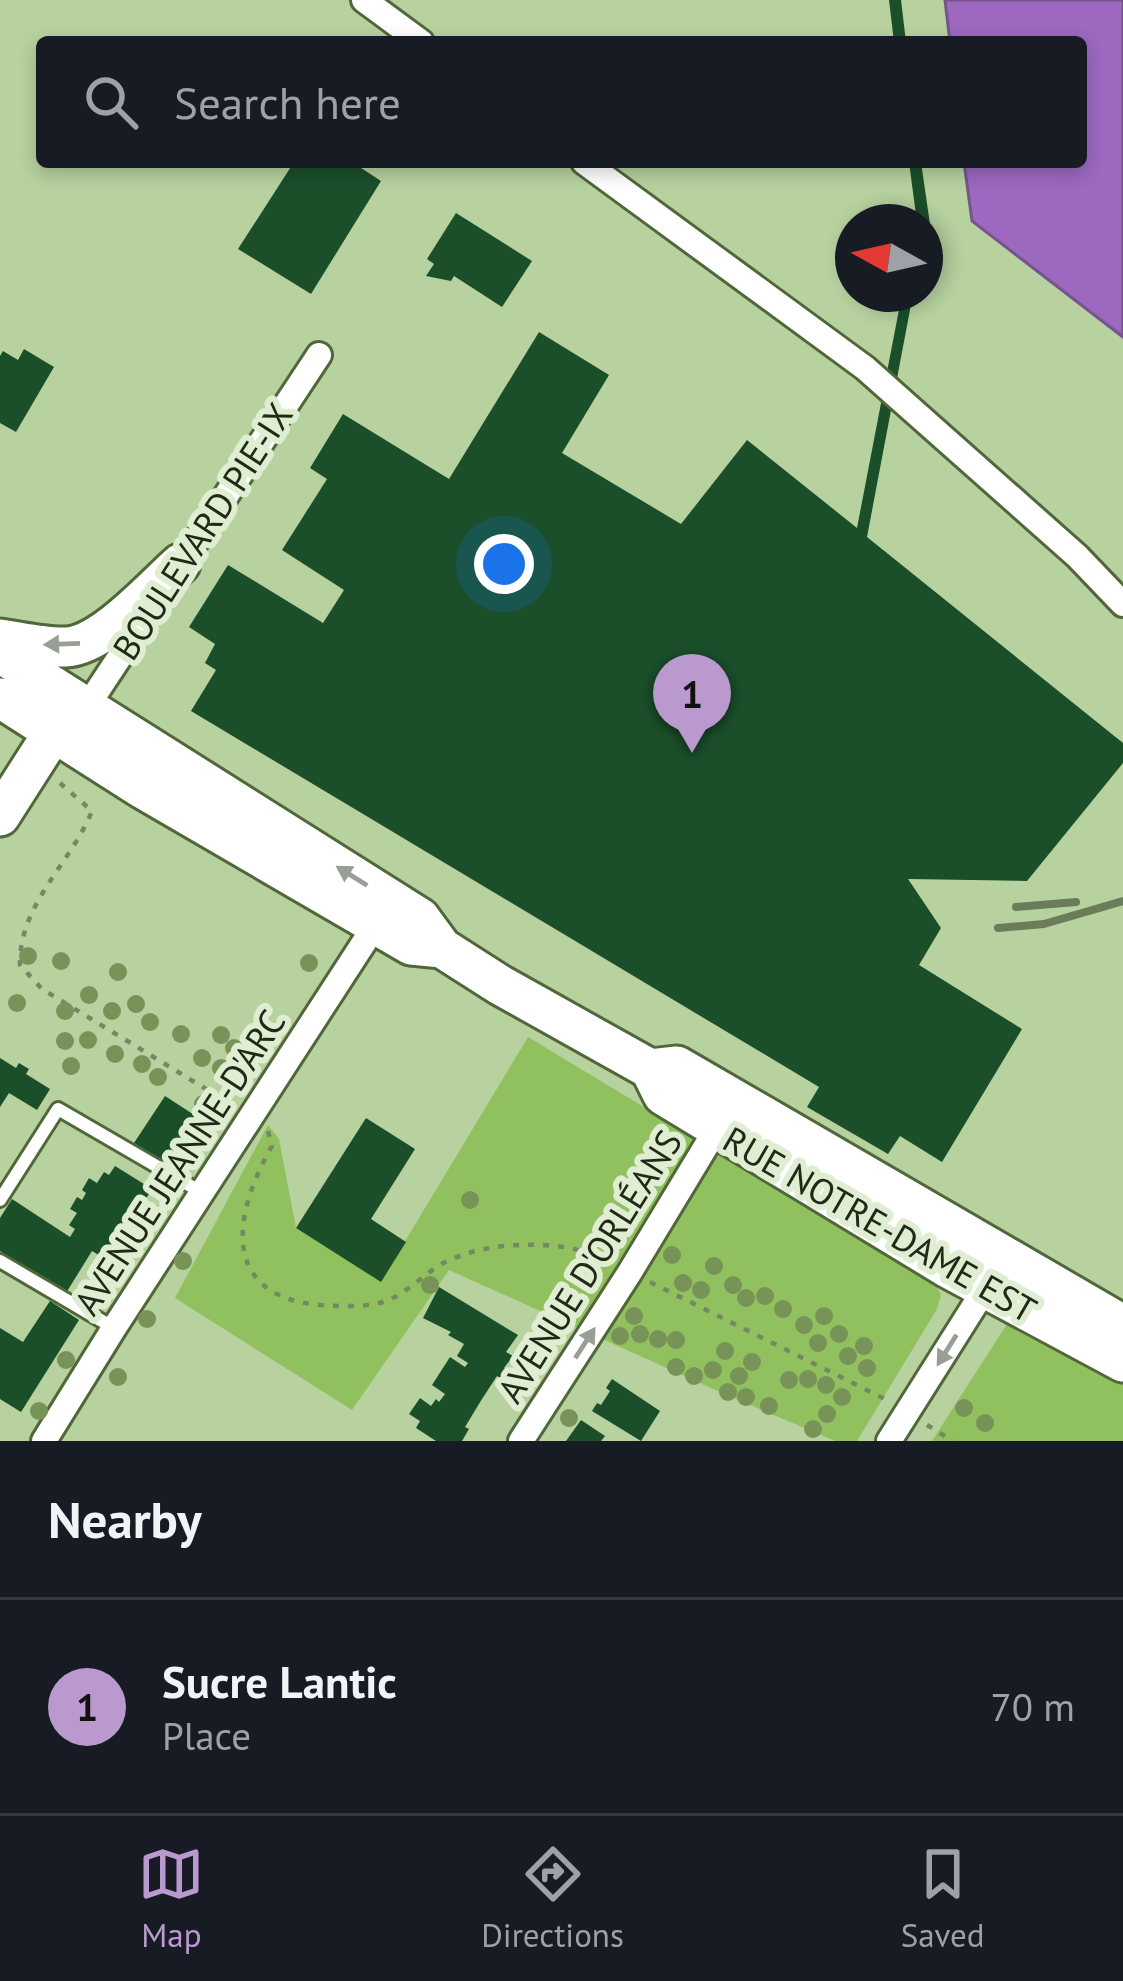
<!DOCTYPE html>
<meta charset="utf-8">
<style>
:root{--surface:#171b24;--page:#242831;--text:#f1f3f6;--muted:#9ea1a6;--line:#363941;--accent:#b999ce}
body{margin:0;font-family:"PT Sans",sans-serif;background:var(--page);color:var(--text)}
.compass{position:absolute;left:835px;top:204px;width:108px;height:108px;border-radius:50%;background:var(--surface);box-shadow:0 6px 18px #0003;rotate:278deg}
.you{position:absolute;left:504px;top:564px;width:42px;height:42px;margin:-30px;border:9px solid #fff;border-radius:50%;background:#1a73e8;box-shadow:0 0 0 18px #1a73e833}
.badge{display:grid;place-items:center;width:78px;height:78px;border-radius:50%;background:var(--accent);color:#111;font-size:39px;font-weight:700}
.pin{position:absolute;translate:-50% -99px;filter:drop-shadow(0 3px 6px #0008)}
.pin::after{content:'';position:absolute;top:63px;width:42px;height:36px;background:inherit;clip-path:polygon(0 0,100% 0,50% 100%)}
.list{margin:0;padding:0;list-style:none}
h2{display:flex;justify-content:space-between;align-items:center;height:156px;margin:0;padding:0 48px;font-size:51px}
h2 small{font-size:39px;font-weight:400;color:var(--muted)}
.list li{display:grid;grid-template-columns:78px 1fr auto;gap:36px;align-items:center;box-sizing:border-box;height:216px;padding:0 48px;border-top:3px solid var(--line)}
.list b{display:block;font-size:45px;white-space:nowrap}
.list p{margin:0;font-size:39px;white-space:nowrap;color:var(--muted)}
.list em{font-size:39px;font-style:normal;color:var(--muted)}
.icon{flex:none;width:66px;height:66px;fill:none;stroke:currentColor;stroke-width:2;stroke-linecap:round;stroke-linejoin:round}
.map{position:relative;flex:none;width:1123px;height:1441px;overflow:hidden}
.search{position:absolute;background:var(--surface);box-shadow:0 6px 18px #0003;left:36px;right:36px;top:36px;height:132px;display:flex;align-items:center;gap:30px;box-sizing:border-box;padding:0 42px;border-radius:12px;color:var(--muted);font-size:45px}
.sheet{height:372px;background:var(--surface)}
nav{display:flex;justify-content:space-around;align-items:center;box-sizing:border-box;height:168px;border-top:3px solid var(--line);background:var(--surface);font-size:33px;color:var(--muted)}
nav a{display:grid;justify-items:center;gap:6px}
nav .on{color:var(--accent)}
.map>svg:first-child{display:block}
.green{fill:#91c15e}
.water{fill:#9c68c0;stroke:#76558d;stroke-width:3}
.building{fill:#1a4f2a}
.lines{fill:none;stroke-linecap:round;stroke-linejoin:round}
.lane-casing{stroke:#506739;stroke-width:18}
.street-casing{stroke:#506739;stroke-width:30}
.primary-casing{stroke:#506739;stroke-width:45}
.path{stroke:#758863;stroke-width:4.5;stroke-dasharray:6 9;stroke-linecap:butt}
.lane{stroke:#fff;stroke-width:12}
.street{stroke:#fff;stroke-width:24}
.primary{stroke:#fff;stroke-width:39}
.rail{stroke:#6a7c5a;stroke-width:8}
.tree{fill:#779358}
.oneway{fill:#9a9f96}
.labels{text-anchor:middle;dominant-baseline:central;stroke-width:12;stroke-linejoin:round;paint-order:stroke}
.street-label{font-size:36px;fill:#1f2916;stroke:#dfedd3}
</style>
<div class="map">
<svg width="1123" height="1441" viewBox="0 0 1123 1441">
<rect width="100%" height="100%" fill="#b7d19f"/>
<path class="green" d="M528,1037L934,1282L941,1295L937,1309L857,1441H835L729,1396L449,1270L352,1410L175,1298L268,1125L279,1139L296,1228L381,1281Z
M1007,1324L1123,1377V1441H932Z"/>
<path class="water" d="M945,0H1123V337L972,221L964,162H1081V42H950Z"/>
<path class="building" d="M889,0H901L906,42H894Z
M294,162H352L381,181L311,294L238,249Z
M909,162H921L932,238L925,239V222H902V216L916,215Z
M456,213L532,261L502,307L454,276L451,281L426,276L434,264L427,259Z
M902,294H913L867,537L1123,743V763L1027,881L908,879L941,928L919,965L1022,1029L942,1162L900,1136L888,1154L807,1107L819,1087L191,711L216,670L205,663L215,644L189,627L228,565L323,623L344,590L282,550L327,479L310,468L343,414L449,479L539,332L609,375L562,453L681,524L747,440L857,528Z
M24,349L54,367L16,432L0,423V356L3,351L18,360Z
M0,1058L16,1068L19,1063L29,1069L26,1074L50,1089L37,1110L9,1093L0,1107Z
M165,1096L199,1118L169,1165L134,1143Z
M366,1118L415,1149L371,1219L406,1242L381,1282L296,1228Z
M115,1166L152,1189L107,1260L92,1251L66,1293L0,1251V1218L12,1199L70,1237L75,1229L69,1225L77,1213L70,1209L77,1197L82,1200L86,1193L82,1190L89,1178L97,1183L104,1172L109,1175Z
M439,1287L518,1335L506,1352L513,1356L504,1368L508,1370L502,1379L497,1376L482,1399L465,1427L469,1429L462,1441H436L416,1428L420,1421L409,1414L420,1398L431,1406L436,1399L439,1402L445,1394L432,1385L450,1357L465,1367L468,1363L457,1356L464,1344L448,1335L451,1332L423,1318Z
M50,1301L79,1320L21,1412L0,1399V1328L23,1342Z
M612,1379L660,1411L641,1441L592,1411L597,1403L601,1405L610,1391L606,1388Z
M581,1420L605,1436L601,1441H566Z"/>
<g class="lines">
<defs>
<path id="lane" d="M0,1200L58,1109L201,1192
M0,1261L114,1328"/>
<path id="street" d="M364,0L421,42
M584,162L865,368L1077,556L1123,604
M173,576L319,355
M86,708L154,605
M44,1441L114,1328L376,924
M521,1441L630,1272L717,1128
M889,1441L990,1281"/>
<path id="primary" d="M0,639C21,642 45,648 66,647C102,646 153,588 180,564
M0,653L420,918L442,948L500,985L650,1069L663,1095L948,1268L1123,1362
M0,698L143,789L411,945L442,948
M0,816L53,733L72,719
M650,1069L677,1066L1123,1325"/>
</defs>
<use href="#lane" class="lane-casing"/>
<use href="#street" class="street-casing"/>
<use href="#primary" class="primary-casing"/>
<path class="path" d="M60,783L92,811C70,865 19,904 20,965L42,989L229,1103
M268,1131L272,1146C233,1214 219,1296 320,1305C337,1306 358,1307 375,1304C401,1299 417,1280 438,1266C454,1257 472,1251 490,1248C526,1242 575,1243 608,1261
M650,1282L887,1400
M927,1425L953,1441"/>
<use href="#lane" class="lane"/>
<use href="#street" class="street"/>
<use href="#primary" class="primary"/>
<path class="rail" d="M1016,907L1076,902
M998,928L1044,924L1123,901"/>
</g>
<g class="tree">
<circle cx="28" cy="956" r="9"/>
<circle cx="61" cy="961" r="9"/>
<circle cx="309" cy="963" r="9"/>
<circle cx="118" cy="972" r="9"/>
<circle cx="89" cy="995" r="9"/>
<circle cx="17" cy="1003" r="9"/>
<circle cx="136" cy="1004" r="9"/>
<circle cx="65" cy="1011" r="9"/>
<circle cx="112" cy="1011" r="9"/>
<circle cx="150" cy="1022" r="9"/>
<circle cx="181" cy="1034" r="9"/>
<circle cx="221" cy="1035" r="9"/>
<circle cx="88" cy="1040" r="9"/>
<circle cx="65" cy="1041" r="9"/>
<circle cx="234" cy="1048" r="9"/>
<circle cx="115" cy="1054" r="9"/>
<circle cx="202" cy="1058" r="9"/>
<circle cx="142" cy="1064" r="9"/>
<circle cx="71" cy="1066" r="9"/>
<circle cx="221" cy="1068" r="9"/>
<circle cx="158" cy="1077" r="9"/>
<circle cx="203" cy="1104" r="9"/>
<circle cx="206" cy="1136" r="9"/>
<circle cx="191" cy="1160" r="9"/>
<circle cx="470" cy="1200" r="9"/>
<circle cx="148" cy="1223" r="9"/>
<circle cx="672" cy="1255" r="9"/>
<circle cx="183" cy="1261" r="9"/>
<circle cx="120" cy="1263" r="9"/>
<circle cx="714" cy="1266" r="9"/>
<circle cx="585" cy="1278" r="9"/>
<circle cx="683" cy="1283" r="9"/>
<circle cx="430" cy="1285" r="9"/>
<circle cx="733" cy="1285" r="9"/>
<circle cx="701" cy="1290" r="9"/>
<circle cx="765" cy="1296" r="9"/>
<circle cx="746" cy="1298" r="9"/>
<circle cx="567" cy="1308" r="9"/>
<circle cx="783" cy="1309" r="9"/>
<circle cx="634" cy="1316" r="9"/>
<circle cx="824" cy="1316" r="9"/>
<circle cx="147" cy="1319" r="9"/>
<circle cx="804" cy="1325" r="9"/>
<circle cx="640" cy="1334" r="9"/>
<circle cx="839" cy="1334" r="9"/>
<circle cx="620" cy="1336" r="9"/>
<circle cx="658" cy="1339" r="9"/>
<circle cx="676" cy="1340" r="9"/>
<circle cx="818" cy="1343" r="9"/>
<circle cx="864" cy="1346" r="9"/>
<circle cx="725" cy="1351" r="9"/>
<circle cx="848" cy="1356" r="9"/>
<circle cx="66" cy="1360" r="9"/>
<circle cx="752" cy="1362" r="9"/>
<circle cx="676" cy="1367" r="9"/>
<circle cx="867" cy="1368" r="9"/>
<circle cx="713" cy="1370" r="9"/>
<circle cx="694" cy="1376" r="9"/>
<circle cx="739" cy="1376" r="9"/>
<circle cx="118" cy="1377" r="9"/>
<circle cx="808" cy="1379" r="9"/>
<circle cx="789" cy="1380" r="9"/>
<circle cx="826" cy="1385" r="9"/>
<circle cx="728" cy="1392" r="9"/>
<circle cx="746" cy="1397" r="9"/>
<circle cx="842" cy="1397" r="9"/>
<circle cx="769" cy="1406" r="9"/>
<circle cx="964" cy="1408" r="9"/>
<circle cx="39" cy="1411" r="9"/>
<circle cx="827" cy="1414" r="9"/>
<circle cx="569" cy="1418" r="9"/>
<circle cx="985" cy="1423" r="9"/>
<circle cx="813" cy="1429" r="9"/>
</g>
<defs><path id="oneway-solid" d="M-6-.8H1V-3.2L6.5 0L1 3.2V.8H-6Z" transform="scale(3)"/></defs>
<g class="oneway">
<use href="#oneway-solid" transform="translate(62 644) rotate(178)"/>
<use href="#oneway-solid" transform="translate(352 876) rotate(-148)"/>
<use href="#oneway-solid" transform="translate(585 1343) rotate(-57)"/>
<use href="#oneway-solid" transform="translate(947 1350) rotate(122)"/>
</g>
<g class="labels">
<g class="street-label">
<text transform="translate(202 531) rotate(-57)">BOULEVARD PIE-IX</text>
<text transform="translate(179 1162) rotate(-57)">AVENUE JEANNE-D'ARC</text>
<text transform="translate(880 1224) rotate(30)">RUE NOTRE-DAME EST</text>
<text transform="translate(589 1266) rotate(-58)">AVENUE D'ORLÉANS</text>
</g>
</g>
</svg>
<svg class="compass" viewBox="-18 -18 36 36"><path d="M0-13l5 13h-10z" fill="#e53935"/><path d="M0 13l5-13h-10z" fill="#9ea1a6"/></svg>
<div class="you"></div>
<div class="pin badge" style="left:692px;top:753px">1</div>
<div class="search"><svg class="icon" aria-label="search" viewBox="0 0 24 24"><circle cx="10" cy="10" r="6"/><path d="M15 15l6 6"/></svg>Search here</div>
</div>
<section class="sheet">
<h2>Nearby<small></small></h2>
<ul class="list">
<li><span class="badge">1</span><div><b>Sucre Lantic</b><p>Place</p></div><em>70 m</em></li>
</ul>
</section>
<nav>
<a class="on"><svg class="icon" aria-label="map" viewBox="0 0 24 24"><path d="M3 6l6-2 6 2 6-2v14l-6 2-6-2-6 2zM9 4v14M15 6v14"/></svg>Map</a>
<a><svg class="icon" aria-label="directions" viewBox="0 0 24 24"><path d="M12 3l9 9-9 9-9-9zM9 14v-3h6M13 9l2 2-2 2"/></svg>Directions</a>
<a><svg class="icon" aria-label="saved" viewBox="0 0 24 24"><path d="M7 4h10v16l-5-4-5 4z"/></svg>Saved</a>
</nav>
